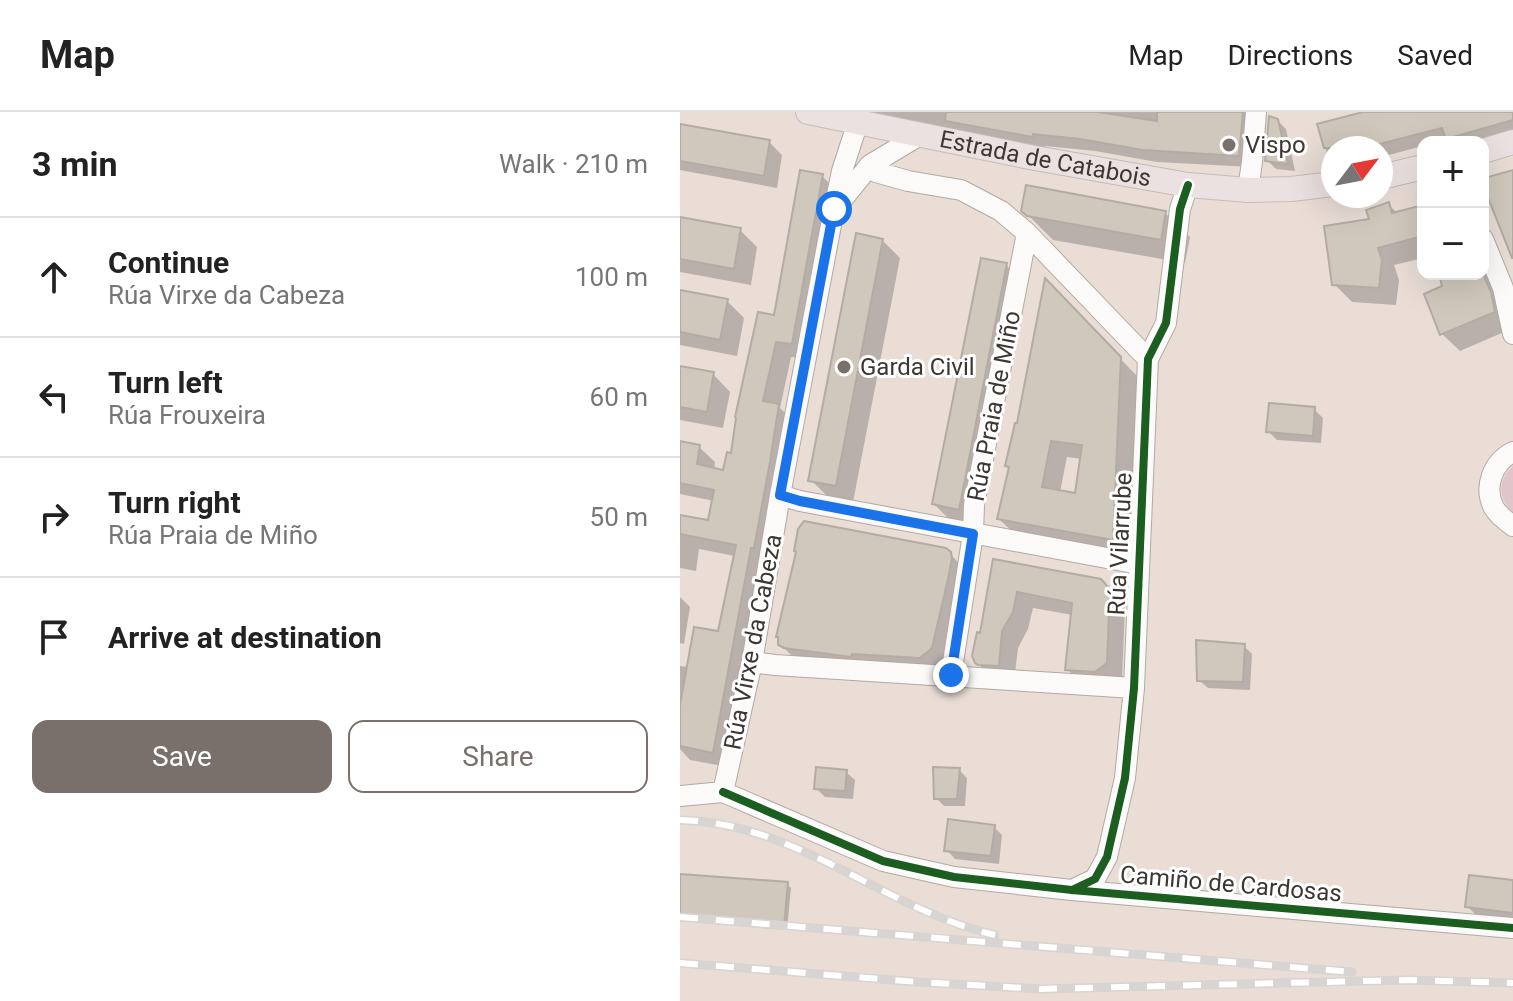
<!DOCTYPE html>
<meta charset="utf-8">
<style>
:root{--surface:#fff;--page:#f6f6f6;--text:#222;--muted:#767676;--line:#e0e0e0;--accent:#7a706b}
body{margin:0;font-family:Roboto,sans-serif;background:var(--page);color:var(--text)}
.controls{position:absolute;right:24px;top:24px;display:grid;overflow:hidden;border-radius:16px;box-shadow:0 8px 32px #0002}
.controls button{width:72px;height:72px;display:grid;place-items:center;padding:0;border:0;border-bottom:2px solid var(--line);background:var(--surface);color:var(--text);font:40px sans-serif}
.compass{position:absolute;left:641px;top:24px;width:72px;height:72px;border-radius:50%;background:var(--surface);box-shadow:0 8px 32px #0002;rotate:58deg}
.stop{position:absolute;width:24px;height:24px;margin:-18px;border:6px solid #1a73e8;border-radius:50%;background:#fff}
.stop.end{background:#1a73e8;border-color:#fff;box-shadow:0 2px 8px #0008}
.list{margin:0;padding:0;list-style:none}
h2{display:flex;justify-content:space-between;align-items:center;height:104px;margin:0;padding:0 32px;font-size:34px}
h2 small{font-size:26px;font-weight:400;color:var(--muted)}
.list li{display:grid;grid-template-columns:52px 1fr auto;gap:24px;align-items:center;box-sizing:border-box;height:120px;padding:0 32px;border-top:2px solid var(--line)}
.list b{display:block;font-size:30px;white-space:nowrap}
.list p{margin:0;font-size:26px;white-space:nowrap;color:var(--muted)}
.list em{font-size:26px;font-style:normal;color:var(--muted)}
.actions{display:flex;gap:16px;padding:24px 32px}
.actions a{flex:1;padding:18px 0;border:2px solid var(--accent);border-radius:16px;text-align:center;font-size:28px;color:var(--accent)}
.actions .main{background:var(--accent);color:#fff}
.icon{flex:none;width:44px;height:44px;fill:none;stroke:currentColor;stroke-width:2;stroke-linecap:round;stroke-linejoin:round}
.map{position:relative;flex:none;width:833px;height:889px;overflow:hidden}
header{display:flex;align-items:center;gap:48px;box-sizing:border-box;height:112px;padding:0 40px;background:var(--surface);border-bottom:2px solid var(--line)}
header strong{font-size:38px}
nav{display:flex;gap:44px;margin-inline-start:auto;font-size:28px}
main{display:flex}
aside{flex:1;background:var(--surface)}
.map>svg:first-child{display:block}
.green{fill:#e0c5ca}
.shadow{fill:#0003;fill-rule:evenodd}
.building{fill:#d0c8bc;stroke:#b3aca5;stroke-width:2;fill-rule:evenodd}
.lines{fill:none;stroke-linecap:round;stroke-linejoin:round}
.minor-casing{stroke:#b2a9a3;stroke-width:22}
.major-casing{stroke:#c2bcb8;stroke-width:26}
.minor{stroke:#fcfaf9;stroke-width:20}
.major{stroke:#ebe1e0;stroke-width:24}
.rail-casing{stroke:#d7d4d1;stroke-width:9}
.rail{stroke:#fff;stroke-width:6;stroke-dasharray:18;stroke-linecap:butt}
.cycleway-casing{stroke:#fff;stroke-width:13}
.cycleway{stroke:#1b5e20;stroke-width:8}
.route{stroke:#1a73e8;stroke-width:10}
.poi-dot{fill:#7a706b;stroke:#fff;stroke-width:3}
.labels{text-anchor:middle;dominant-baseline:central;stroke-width:6;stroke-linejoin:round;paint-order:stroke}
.poi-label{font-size:24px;fill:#3e3631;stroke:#fff;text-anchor:start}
.street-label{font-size:24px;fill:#3e3631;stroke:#fff}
</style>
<header>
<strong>Map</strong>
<nav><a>Map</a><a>Directions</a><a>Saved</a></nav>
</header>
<main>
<aside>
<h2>3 min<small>Walk · 210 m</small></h2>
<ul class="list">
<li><svg class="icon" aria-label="ahead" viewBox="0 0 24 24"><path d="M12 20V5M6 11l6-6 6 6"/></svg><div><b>Continue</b><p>Rúa Virxe da Cabeza</p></div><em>100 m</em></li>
<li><svg class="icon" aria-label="left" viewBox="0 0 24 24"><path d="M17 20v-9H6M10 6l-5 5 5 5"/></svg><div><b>Turn left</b><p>Rúa Frouxeira</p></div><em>60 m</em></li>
<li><svg class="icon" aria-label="right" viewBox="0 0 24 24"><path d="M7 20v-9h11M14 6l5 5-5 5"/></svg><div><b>Turn right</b><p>Rúa Praia de Miño</p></div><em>50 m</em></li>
<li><svg class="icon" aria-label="arrive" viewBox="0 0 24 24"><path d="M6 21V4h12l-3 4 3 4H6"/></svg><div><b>Arrive at destination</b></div></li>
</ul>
<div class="actions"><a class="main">Save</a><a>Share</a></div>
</aside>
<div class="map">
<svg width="833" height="889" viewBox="0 0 833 889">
<rect width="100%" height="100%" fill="#e9ddd6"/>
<path class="green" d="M833,354V401C818,386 817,369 833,354Z"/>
<path class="shadow" d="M173,0H565L576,11L572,55L477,50L415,39L365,34V36Z
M691,0H833V21L801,30H772L769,27L759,30H743V34L701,45V36H653V50L648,45L640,13Z
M597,8L606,17L615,59L596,57L587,48Z
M0,13L89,30L102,43L97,76L0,58Z
M142,64L158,80L127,246L111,245L100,296L114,309L48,655L10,648L0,637V554L9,555L40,522L55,444L19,437L16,459L0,456V405L30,411L34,389L0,382V331L19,335L35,350L34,358L44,360L53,343L95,205Z
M709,93L717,101L743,95V146L714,153L719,168L716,193L672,190L654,172L692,109Z
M343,98L485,101L510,125L505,151L373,128Z
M0,107L60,118L77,135L71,173L0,160Z
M202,128L220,146L173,390L148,385L131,368Z
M803,140L831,217L780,239L762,222L768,174L764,162H803Z
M326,153L343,170L296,414L271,409L254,392Z
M366,170L457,264L449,444L336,423L319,407L330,357L328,354ZM387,345L402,347L396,383L380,380Z
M0,180L47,189L64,206L57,244L0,233Z
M0,256L33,262L50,280L43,316L0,308Z
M634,297L643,306L641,331L597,328L588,319Z
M269,441L290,462L271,556L120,552L100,532Z
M315,449L420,469L445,495L442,567L404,574L388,558L393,503L353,496L348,517L338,536L334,570L314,567L296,550Z
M0,485L10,495L4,532L0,531Z
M564,534L572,542L570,578L528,576L519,568Z
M279,658L287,666L285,694H264L256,686Z
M166,660L175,668L173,687L145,685L136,676Z
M314,715L322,723L319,752L275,747L267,738Z
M0,764L107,772L111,776L107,818L0,809Z
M833,771V807L795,802L787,794Z"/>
<path class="building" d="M266,0H418L477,9V0H563L559,44L463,38L400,27L353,22V25L265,9Z
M683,0H833V8L766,27L762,16L684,36H644L637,12Z
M589,4L598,7L608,52L585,49Z
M0,12L90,28L84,64L0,49Z
M120,58L143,62L112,232L96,230L83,289L99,292L90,350L74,436H71L33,641L0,634V593L14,515L38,519L56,433L0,422V403L28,408L34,378L0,371V329L20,333L17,352L43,358L47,340L51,341L56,306L55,305L78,200L94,203Z
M833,58V146H832L803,73L808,65Z
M346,73L486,99L481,128L347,104L341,99Z
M709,90L712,101L743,93V124L698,136L702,148L699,176L652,173L644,114L689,107L686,98Z
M0,105L61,116L54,157L0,147Z
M176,121L203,127L156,374L128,369Z
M301,146L327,151L279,398L252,392Z
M759,162H803L811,180L815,200L760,223L744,182L762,174Z
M365,166L441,245L433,428L317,407L329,355L325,354L335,311H337ZM371,329L402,333L395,381L362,375Z
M0,178L48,187L40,228L0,220Z
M0,254L34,260L27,300L0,295Z
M589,291L635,295L633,324L586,320Z
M124,409L266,436L271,440L272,446L268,467L252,536L240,546L172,542L171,545L104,536L98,533V525H96L116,440L114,439L118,417Z
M313,447L421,467L430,477L427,551L415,560L385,558L392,491L337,480L333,500L322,519L319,554L298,553L295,551L292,544L297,520L300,521Z
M516,528L565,532L563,570L517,569Z
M136,655L167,658L165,679L134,677Z
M253,655L280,656L277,687H254Z
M268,707L315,713L311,744L264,739Z
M0,762L108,770L104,815L0,807Z
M789,763L833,768V801L785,795Z"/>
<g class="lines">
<defs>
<path id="minor" d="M190,53L196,60L228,69L281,78L321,99L347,121L468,247
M568,78L572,50L576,0
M157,94L190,53L240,23
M803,127L823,176L833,222
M833,340C813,350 803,375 814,396C819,404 826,409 833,414
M100,383L120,389L459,452
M72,550L95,553L454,576
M271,563L293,422L294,393L347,121
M43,680L203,749L274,765L392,778L833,816
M0,684L43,680L72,550L100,383L154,97L162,59L178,10
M392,778L415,767L427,745L445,666L454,576L468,247L486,211L500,97L508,73"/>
<g id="major">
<path id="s1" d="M128,0L355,46L508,73L568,78L611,77L653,72"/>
<path d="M803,39L833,30"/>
<path d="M701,65L743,55"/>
</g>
</defs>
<use href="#minor" class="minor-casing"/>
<use href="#major" class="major-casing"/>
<use href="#minor" class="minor"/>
<use href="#major" class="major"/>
<defs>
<path id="rail" d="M0,708C119,711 203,797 315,823
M0,805L672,860
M0,851L238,870L361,877L727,868L833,871"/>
</defs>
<use href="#rail" class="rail-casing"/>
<use href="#rail" class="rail"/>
<defs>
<path id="cycleway" d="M43,680L203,749L274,765L392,778L833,816
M392,778L415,767L427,745L445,666L454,576L468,247L486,211L500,97L508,73"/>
</defs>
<use href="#cycleway" class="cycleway-casing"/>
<use href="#cycleway" class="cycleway"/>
</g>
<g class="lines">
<path class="route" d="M154,97L100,383L120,389L293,422L271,563"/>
</g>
<g class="poi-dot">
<circle cx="549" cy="33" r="8"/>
<circle cx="164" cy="255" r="8"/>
</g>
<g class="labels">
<g class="poi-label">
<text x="565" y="33">Vispo</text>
<text x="180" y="255">Garda Civil</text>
</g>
<g class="street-label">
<text stroke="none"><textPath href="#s1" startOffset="242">Estrada de Catabois</textPath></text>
<text transform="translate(314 294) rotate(-79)">Rúa Praia de Miño</text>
<text transform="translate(440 432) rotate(-87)">Rúa Vilarrube</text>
<text transform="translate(73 530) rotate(-79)">Rúa Virxe da Cabeza</text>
<text transform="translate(551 772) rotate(5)">Camiño de Cardosas</text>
</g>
</g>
</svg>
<div class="controls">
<button>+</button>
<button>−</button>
</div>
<svg class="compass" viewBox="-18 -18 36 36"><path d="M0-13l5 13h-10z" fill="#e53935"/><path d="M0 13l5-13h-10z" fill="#767676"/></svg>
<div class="stop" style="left:154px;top:97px"></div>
<div class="stop end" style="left:271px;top:563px"></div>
</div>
</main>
